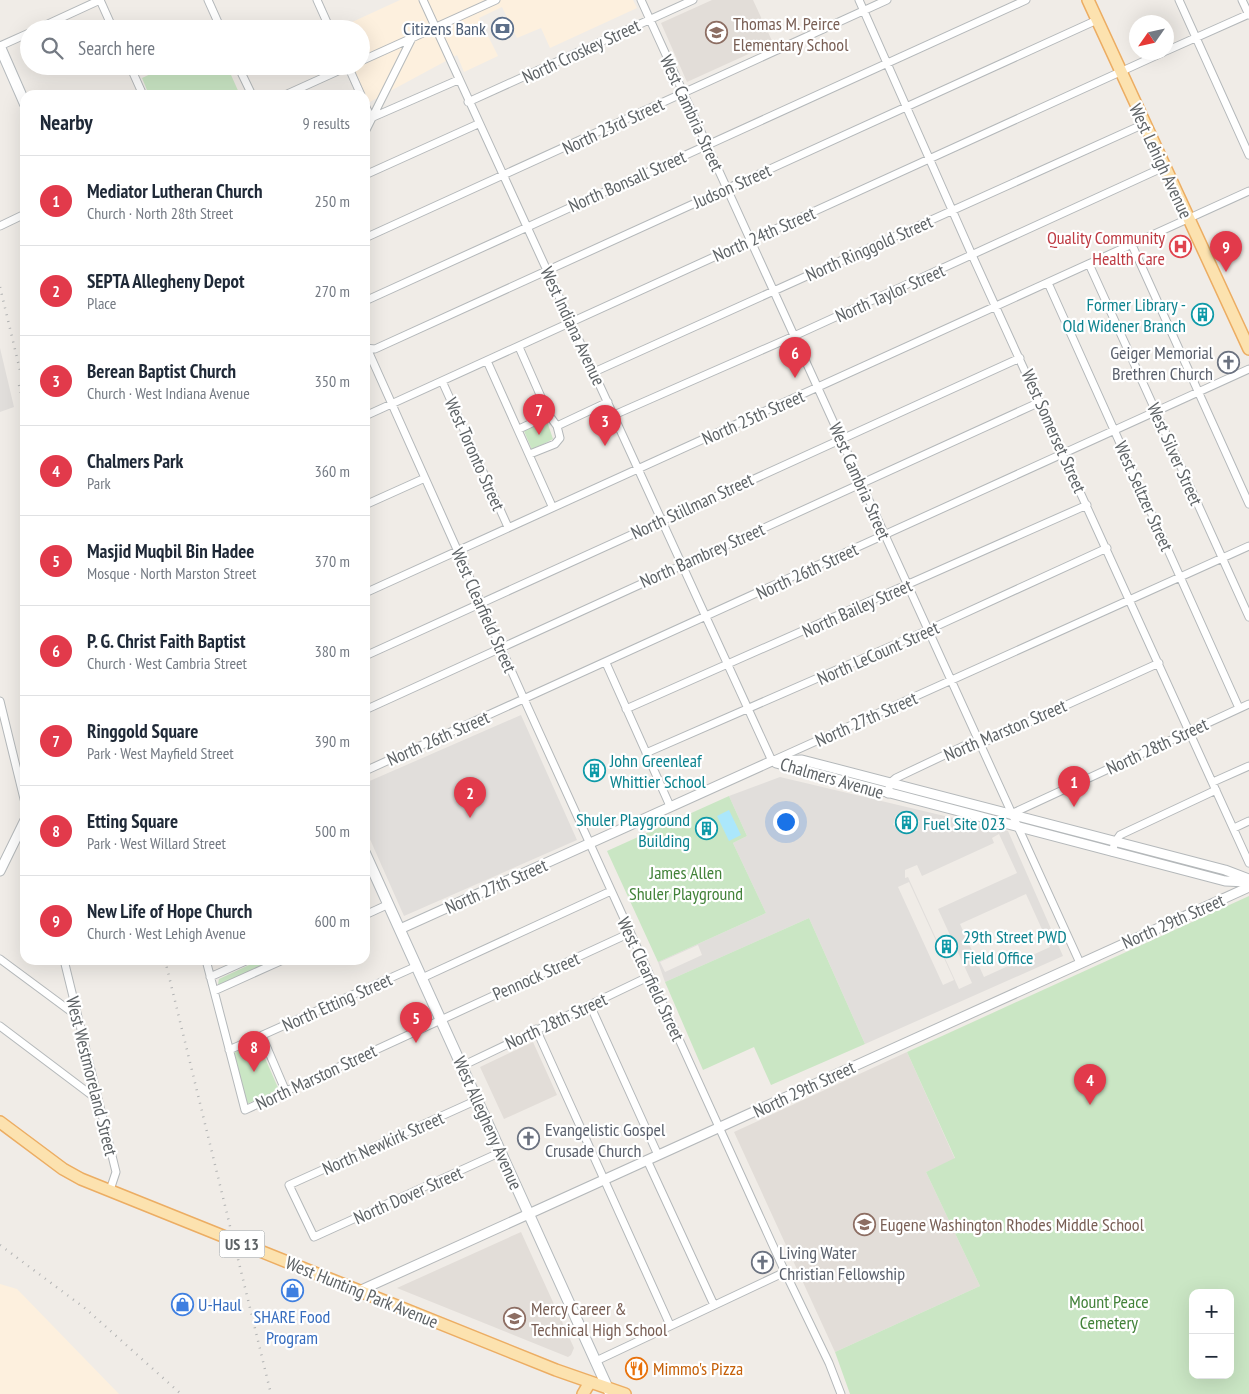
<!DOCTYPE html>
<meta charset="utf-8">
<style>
:root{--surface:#fff;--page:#f6f6f7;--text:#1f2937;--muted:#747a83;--line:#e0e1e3;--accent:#e23a4b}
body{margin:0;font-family:"PT Sans Narrow",sans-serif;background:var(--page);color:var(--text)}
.controls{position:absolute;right:15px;bottom:15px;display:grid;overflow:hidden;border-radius:10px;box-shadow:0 5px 20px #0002}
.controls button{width:45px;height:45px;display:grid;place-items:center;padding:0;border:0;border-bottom:1px solid var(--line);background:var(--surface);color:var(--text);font:25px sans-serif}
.compass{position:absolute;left:1129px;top:15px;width:45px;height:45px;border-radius:50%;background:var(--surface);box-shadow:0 5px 20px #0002;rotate:236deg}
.you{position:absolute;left:785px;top:821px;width:18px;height:18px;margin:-12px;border:4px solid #fff;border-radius:50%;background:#1a73e8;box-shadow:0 0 0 8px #1a73e833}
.badge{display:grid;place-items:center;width:32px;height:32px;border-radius:50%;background:var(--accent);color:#fff;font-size:16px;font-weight:700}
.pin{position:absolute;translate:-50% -41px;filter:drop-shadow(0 1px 2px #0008)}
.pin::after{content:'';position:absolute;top:26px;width:18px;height:15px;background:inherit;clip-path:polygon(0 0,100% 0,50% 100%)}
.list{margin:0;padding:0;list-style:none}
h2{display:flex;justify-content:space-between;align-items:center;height:65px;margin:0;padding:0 20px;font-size:21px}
h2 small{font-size:16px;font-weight:400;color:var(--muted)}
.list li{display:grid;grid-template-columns:32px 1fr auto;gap:15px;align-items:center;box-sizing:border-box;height:90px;padding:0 20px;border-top:1px solid var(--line)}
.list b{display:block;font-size:19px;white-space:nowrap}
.list p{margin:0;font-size:16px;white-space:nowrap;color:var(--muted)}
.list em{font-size:16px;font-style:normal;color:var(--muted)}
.icon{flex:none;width:28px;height:28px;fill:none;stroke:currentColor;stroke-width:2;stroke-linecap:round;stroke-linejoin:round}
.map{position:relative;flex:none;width:1249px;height:1394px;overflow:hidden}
.search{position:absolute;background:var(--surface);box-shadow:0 5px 20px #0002;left:20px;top:20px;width:350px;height:55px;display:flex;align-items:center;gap:12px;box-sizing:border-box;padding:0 18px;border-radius:28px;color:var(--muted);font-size:19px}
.panel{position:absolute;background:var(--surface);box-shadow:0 5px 20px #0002;left:20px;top:90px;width:350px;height:875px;border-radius:15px}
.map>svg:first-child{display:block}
.commercial{fill:#fdf0de}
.industrial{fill:#e1dedb;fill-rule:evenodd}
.education{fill:#e2ddd8}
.green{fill:#cae6c4;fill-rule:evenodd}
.water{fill:#abe7fb}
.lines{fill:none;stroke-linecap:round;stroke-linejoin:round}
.minor-casing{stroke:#b4b8ba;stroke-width:9}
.tertiary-casing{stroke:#b4b8ba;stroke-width:11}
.secondary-casing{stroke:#b5babd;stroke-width:12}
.primary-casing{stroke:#ecad63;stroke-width:14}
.minor{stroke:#fff;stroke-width:7}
.tertiary{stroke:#fff;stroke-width:9}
.secondary{stroke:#fff;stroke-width:10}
.primary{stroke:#fce2af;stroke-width:11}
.rail{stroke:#b3b4b4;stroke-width:2.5;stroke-dasharray:1 6;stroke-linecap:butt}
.labels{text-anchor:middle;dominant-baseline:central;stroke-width:4.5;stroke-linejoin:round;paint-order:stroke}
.shield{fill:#fff;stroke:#8e9294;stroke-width:1}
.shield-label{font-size:16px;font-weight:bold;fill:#5e6366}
.education-label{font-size:18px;fill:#785e54;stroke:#fff;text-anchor:start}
.service-label{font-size:18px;fill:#4e5e75;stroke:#fff;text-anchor:end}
.street-label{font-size:18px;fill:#5e6366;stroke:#fff}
.health-label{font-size:18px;fill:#be3a42;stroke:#fff;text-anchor:end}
.culture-label{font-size:18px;fill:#0d838f;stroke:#fff;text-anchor:start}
.worship-label{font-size:18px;fill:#5b616d;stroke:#fff;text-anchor:start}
.park-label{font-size:18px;fill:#428239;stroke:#fff}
.shop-label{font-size:18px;fill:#366cbe;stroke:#fff;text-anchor:start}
.food-label{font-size:18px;fill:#c56008;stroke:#fff;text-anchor:start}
</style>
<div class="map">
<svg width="1249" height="1394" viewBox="0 0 1249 1394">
<rect width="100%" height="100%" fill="#f0ece7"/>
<path class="commercial" d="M400,0H633L637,8L550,48L541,28L517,38L502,7L479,18L498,56L464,72L457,55L368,103L351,66H361V29H337Z
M0,1284L17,1289L119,1394H0Z"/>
<path class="industrial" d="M0,348L14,407L0,412Z
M521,715L577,840L404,916L365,828V783Z
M780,777L1008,831L1063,956L865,1044L809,918L665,982L658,962L766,913L733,843L747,836L729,796ZM896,815L920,821L917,831L893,825ZM999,834L1017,873L938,909L972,983L959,989L908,877L905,878V870L917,865L922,876L994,843L992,838ZM909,882L954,980L943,985L898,887ZM1026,894L1050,947L984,977L960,924ZM698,945L702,955L665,972L660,962Z"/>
<path class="education" d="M712,0H753L773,43L687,82L661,23Z
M533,1042L557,1095L504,1119L480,1067Z
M907,1052L955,1159L926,1172L980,1286L835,1352L734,1132Z
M521,1232L574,1348L571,1355L568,1357L397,1288Z"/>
<path class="green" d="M168,66H227L240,95H149L142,78Z
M547,421L553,439L532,450L524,431Z
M729,796L747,836L733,843L766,913L658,962L607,851Z
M1249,896V1394H850L835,1352L980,1286L926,1172L955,1158L907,1052ZM1193,1293H1230V1375H1193Z
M809,918L865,1044L771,1085L754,1047L703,1070L665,982Z
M260,960H277L222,985L218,984L219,979Z
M258,1042L279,1090L247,1104L233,1053Z"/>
<path class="water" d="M729,810L741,835L729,841L717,816Z"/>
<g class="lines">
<defs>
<path id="minor" d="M208,0L221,29
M317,0L330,29
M423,0L772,761L1249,546
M641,0L1080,963
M859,0L972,255L1249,863
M1179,0L1249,155
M1242,0L1249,15
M37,29L100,0L113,29
M0,46L29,33
M1166,51L1249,14
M361,61L496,0
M130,66L143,95
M238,66L252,95
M348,66L361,95
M285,95L349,66
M468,102L693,0
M365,105L371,118L458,80
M365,132L412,38
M365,175L478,124
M0,226L25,214
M365,238L887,0
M1132,245L1249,504
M1089,264L1249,617
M1048,283L1239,708
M365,301L1026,0
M365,344L524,699L785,1272L829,1363L841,1394
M519,347L549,415L557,426L560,438L555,444L530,454
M365,348L375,349L1097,20
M487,361L552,506
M594,372L1144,124
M442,381L508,527
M614,415L794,336L1164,167
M365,416L1164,52
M557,426L608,402
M519,429L549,415
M365,505L425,478
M365,593L1249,191
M365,656L1020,358
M606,663L670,806
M0,701L25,803
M626,709L1087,505
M365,710L1040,402
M646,753L928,630L1107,548
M365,771L1249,369
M1213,782L1249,766
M888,794L890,783L896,778L970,743L987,741L1159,663
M1011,814L1249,704
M1234,828L1249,821
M1112,852L1115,842L1120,835L1216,790
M365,915L389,904
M0,959L77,1016
M64,960L116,1172L110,1190
M206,960L245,1110L630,933
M210,977L248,960
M422,978L611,891
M214,991L283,960
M590,1005L658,1155
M0,1026L98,1100
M536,1029L670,1325
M262,1036L286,1092
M229,1050L417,966
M462,1066L650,976
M477,1100L289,1185L314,1237L501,1152
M647,1160L714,1305
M596,1361L785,1272"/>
<path id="tertiary" d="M776,763L1225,881L1248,882
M0,871L25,820
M400,929L772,761L802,760L1225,870L1249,879
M359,1291L1249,887"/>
<path id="secondary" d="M0,47L25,104
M365,853L610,1393"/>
<path id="primary" d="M1088,0L1249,349
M0,1122L63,1169L81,1179L556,1370L625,1394
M583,1394L590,1382"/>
</defs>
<use href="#minor" class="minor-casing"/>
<use href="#tertiary" class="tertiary-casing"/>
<use href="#secondary" class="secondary-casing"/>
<use href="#primary" class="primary-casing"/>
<use href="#minor" class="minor"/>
<use href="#tertiary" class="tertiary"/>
<use href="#secondary" class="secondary"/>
<use href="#primary" class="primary"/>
<path class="rail" d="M0,287L25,391
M19,385L25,410
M165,960L271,1394
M0,1245L86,1309L181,1394"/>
</g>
<defs>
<symbol id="bank-ring" viewBox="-11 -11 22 22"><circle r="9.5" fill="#fff" stroke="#5c6f8a" stroke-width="1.5"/><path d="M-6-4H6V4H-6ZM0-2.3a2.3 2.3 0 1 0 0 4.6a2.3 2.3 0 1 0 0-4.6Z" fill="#5c6f8a"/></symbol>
<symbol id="school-ring" viewBox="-11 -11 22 22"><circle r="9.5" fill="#fff" stroke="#8d6e63" stroke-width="1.5"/><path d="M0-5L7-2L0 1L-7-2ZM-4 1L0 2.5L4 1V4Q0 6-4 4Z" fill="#8d6e63"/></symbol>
<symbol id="hospital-ring" viewBox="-11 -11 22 22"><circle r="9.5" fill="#fff" stroke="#e0444e" stroke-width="1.5"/><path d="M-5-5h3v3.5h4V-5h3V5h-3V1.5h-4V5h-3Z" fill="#e0444e"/></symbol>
<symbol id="building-ring" viewBox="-11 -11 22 22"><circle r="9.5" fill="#fff" stroke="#0f9aa8" stroke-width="1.5"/><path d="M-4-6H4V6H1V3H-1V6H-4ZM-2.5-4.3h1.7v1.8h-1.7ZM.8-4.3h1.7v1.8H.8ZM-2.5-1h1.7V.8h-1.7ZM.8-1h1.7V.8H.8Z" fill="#0f9aa8"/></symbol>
<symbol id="church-ring" viewBox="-11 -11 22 22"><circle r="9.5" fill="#fff" stroke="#6b7280" stroke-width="1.5"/><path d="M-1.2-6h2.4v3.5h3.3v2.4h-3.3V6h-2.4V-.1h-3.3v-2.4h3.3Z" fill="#6b7280"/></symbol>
<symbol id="shop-ring" viewBox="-11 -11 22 22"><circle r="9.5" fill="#fff" stroke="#3f7fe0" stroke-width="1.5"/><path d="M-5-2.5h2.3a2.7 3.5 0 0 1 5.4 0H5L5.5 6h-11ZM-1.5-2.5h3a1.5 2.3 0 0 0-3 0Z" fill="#3f7fe0"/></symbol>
<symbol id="restaurant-ring" viewBox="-11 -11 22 22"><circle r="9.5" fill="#fff" stroke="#e8710a" stroke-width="1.5"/><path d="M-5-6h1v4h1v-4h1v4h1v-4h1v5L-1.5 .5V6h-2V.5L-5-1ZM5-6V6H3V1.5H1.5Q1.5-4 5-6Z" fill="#e8710a"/></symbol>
</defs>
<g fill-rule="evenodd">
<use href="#bank-ring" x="490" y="16" width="25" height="25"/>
<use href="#school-ring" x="704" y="20" width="25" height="25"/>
<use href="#hospital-ring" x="1168" y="234" width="25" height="25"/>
<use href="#building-ring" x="1190" y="302" width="25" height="25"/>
<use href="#church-ring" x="1216" y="350" width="25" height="25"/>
<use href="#building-ring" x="582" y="758" width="25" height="25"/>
<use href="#building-ring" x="894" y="810" width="25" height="25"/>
<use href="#building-ring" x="694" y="816" width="25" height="25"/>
<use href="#building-ring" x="934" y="934" width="25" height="25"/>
<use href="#church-ring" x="516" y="1126" width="25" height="25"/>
<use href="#school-ring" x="852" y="1212" width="25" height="25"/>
<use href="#church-ring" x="750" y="1250" width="25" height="25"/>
<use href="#shop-ring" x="280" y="1278" width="25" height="25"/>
<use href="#shop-ring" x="170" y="1292" width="25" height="25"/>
<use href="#school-ring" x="502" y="1306" width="25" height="25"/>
<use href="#restaurant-ring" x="624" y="1356" width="25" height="25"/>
</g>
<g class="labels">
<rect class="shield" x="219.5" y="1230.5" width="45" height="27" rx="4"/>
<g class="shield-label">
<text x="242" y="1244">US 13</text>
</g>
<g class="education-label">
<text x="733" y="23">Thomas M. Peirce<tspan x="733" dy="21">Elementary School</tspan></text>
<text x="880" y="1224">Eugene Washington Rhodes Middle School</text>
<text x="531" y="1308">Mercy Career &amp;<tspan x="531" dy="21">Technical High School</tspan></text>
</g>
<g class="service-label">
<text x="486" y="28">Citizens Bank</text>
</g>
<g class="street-label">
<text transform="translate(581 51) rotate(-25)">North Croskey Street</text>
<text transform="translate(692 113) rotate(65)">West Cambria Street</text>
<text transform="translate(613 126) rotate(-25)">North 23rd Street</text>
<text transform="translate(1161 161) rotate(65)">West Lehigh Avenue</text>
<text transform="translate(627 181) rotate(-24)">North Bonsall Street</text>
<text transform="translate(732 186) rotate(-24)">Judson Street</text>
<text transform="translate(764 234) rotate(-24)">North 24th Street</text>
<text transform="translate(869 248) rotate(-24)">North Ringgold Street</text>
<text transform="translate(890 293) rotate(-24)">North Taylor Street</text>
<text transform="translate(573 326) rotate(65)">West Indiana Avenue</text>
<text transform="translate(753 417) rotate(-24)">North 25th Street</text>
<text transform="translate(1054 431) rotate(66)">West Somerset Street</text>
<text transform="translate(475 454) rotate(66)">West Toronto Street</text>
<text transform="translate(1175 454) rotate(66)">West Silver Street</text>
<text transform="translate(860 481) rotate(66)">West Cambria Street</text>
<text transform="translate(1144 496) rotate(66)">West Seltzer Street</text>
<text transform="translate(692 506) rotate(-25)">North Stillman Street</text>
<text transform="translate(702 555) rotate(-24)">North Bambrey Street</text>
<text transform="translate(807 571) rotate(-25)">North 26th Street</text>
<text transform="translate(857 608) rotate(-24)">North Bailey Street</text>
<text transform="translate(484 610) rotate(66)">West Clearfield Street</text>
<text transform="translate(878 653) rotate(-24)">North LeCount Street</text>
<text transform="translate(866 719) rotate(-24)">North 27th Street</text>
<text transform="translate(1005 730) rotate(-23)">North Marston Street</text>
<text transform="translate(438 738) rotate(-24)">North 26th Street</text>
<text transform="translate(1157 746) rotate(-25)">North 28th Street</text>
<text transform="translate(832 778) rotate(16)">Chalmers Avenue</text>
<text transform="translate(496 886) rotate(-24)">North 27th Street</text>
<text transform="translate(1173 921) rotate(-24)">North 29th Street</text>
<text transform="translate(536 976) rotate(-24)">Pennock Street</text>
<text transform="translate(651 979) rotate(65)">West Clearfield Street</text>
<text transform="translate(337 1002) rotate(-24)">North Etting Street</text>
<text transform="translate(556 1021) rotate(-25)">North 28th Street</text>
<text transform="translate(92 1076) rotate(76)">West Westmoreland Street</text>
<text transform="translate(316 1077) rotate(-25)">North Marston Street</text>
<text transform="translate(804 1089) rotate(-25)">North 29th Street</text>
<text transform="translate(488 1123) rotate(66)">West Allegheny Avenue</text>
<text transform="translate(383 1143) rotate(-24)">North Newkirk Street</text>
<text transform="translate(408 1195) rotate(-24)">North Dover Street</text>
<text transform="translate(362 1292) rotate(22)">West Hunting Park Avenue</text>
</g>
<g class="health-label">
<text x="1165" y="237">Quality Community<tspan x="1165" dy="21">Health Care</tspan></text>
</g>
<g class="culture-label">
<text x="1186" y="304" text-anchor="end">Former Library -<tspan x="1186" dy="21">Old Widener Branch</tspan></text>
<text x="610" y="760">John Greenleaf<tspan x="610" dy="21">Whittier School</tspan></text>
<text x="690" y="819" text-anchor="end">Shuler Playground<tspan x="690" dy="21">Building</tspan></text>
<text x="923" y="823">Fuel Site 023</text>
<text x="963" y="936">29th Street PWD<tspan x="963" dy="21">Field Office</tspan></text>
</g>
<g class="worship-label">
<text x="1213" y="352" text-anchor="end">Geiger Memorial<tspan x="1213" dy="21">Brethren Church</tspan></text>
<text x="545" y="1129">Evangelistic Gospel<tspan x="545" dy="21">Crusade Church</tspan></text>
<text x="779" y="1252">Living Water<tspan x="779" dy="21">Christian Fellowship</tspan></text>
</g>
<g class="park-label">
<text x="686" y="872">James Allen<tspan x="686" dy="21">Shuler Playground</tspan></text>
<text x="1109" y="1301">Mount Peace<tspan x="1109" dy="21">Cemetery</tspan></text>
</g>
<g class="shop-label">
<text x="198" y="1304">U-Haul</text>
<text x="292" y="1316" text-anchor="middle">SHARE Food<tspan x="292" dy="21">Program</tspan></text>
</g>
<g class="food-label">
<text x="653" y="1368">Mimmo's Pizza</text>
</g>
</g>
</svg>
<div class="controls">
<button>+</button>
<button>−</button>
</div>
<svg class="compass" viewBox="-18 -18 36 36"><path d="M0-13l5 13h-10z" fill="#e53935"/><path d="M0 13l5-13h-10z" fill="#747a83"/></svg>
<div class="you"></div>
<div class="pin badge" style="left:1074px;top:807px">1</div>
<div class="pin badge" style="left:470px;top:818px">2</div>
<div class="pin badge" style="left:605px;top:446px">3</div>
<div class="pin badge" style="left:1090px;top:1105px">4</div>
<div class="pin badge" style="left:416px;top:1043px">5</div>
<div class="pin badge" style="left:795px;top:378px">6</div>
<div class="pin badge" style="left:539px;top:435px">7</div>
<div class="pin badge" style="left:254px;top:1072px">8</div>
<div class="pin badge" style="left:1226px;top:272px">9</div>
<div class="search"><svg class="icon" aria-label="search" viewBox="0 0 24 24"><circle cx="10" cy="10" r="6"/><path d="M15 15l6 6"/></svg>Search here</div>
<section class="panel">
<h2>Nearby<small>9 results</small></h2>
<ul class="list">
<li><span class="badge">1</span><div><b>Mediator Lutheran Church</b><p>Church · North 28th Street</p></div><em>250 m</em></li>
<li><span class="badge">2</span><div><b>SEPTA Allegheny Depot</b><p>Place</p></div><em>270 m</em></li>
<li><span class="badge">3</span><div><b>Berean Baptist Church</b><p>Church · West Indiana Avenue</p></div><em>350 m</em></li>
<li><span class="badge">4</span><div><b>Chalmers Park</b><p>Park</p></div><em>360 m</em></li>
<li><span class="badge">5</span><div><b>Masjid Muqbil Bin Hadee</b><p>Mosque · North Marston Street</p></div><em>370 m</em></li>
<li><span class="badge">6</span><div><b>P. G. Christ Faith Baptist</b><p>Church · West Cambria Street</p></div><em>380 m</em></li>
<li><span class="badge">7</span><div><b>Ringgold Square</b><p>Park · West Mayfield Street</p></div><em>390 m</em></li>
<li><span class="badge">8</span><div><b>Etting Square</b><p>Park · West Willard Street</p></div><em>500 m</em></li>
<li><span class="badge">9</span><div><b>New Life of Hope Church</b><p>Church · West Lehigh Avenue</p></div><em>600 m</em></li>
</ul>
</section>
</div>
